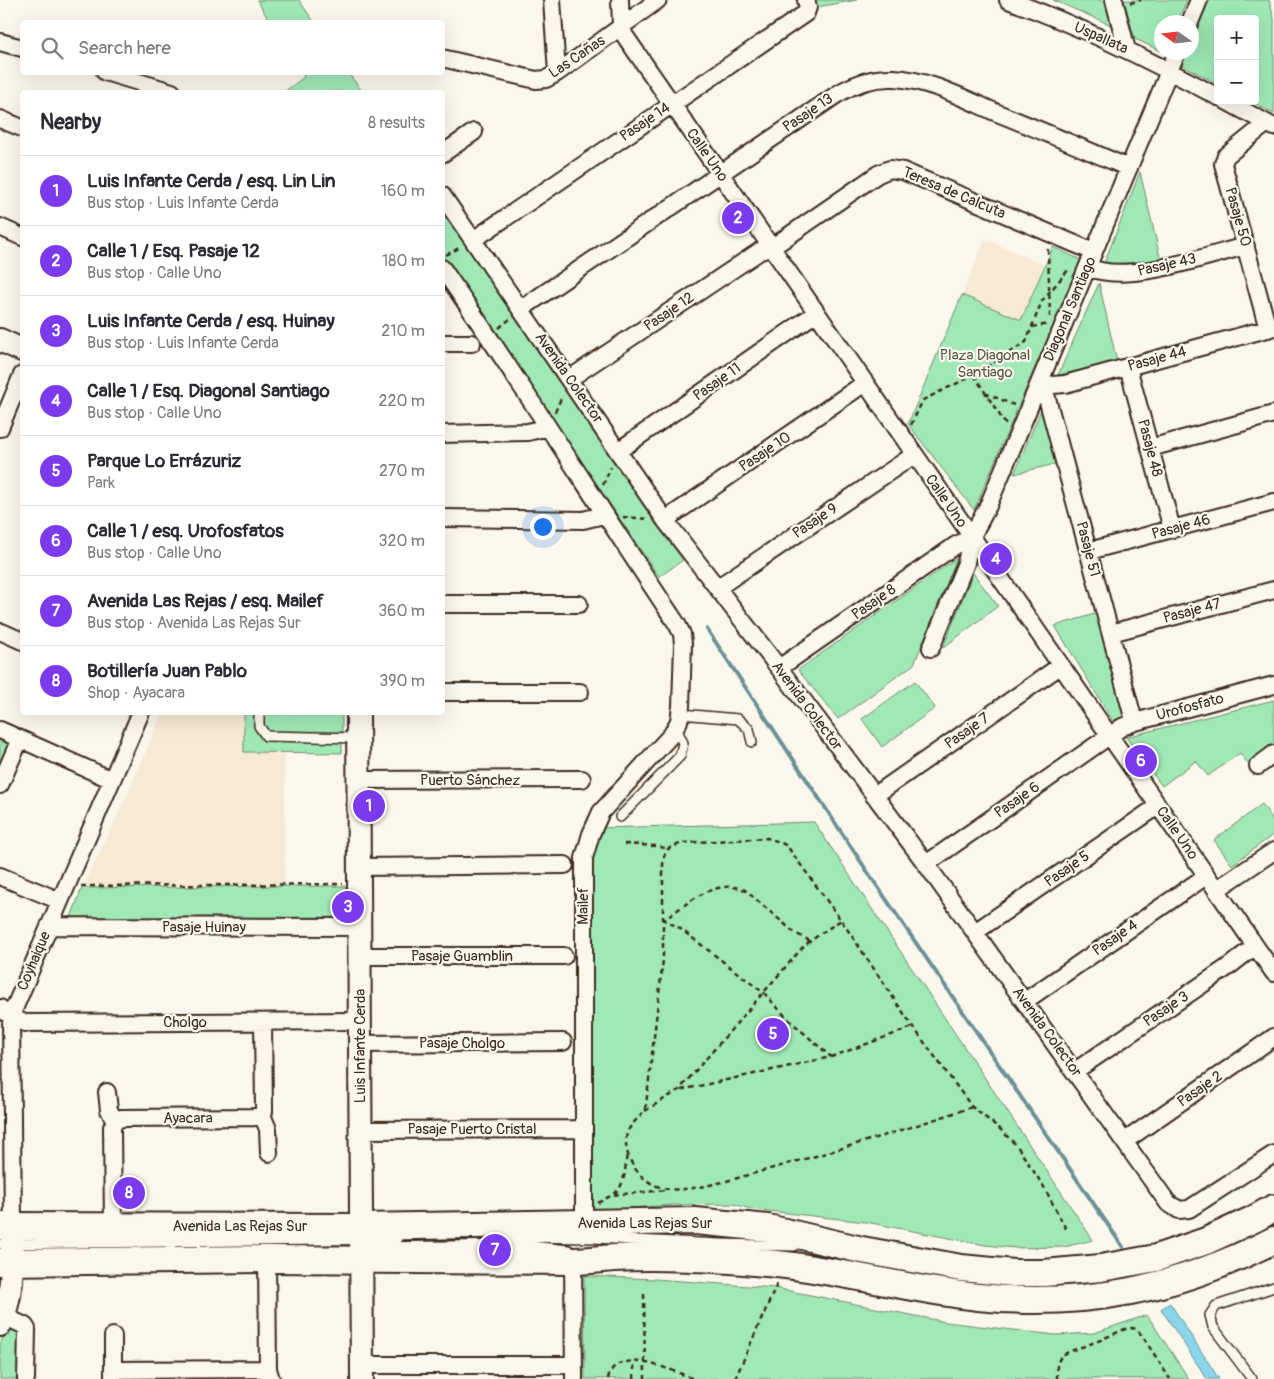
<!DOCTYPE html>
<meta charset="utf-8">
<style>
:root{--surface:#fff;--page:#f7f7f7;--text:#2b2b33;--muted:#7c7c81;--line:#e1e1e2;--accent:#7c3aed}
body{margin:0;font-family:Pangolin,sans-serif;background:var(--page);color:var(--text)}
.controls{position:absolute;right:15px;top:15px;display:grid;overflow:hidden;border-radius:5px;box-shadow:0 5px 20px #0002}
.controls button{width:45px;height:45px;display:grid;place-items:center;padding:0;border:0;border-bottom:1px solid var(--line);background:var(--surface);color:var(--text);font:25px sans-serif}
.compass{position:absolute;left:1154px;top:15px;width:45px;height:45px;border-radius:50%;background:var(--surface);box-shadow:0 5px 20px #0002;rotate:284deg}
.you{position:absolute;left:542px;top:526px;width:18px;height:18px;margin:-12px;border:4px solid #fff;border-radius:50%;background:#1a73e8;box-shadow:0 0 0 8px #1a73e833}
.badge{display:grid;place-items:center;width:32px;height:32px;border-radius:50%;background:var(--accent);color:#fff;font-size:16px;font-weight:700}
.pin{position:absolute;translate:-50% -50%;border:2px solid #fff;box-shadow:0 1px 5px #0006}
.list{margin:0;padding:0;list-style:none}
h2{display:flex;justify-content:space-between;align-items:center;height:65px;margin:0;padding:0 20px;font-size:21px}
h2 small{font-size:16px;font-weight:400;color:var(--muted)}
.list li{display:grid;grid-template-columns:32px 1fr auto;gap:15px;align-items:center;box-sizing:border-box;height:70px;padding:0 20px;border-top:1px solid var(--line)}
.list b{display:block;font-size:19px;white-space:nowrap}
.list p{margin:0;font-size:16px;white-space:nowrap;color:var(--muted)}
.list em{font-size:16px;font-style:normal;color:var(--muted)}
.icon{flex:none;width:28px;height:28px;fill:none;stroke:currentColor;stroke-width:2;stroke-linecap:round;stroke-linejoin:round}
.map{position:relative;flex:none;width:1274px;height:1379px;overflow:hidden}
.search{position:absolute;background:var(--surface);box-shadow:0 5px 20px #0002;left:20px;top:20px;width:425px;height:55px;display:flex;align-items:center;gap:12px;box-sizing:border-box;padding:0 18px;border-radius:5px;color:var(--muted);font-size:19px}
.panel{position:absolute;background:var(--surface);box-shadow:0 5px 20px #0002;left:20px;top:90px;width:425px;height:625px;border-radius:5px}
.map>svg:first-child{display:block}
.built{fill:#f7ead5}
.green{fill:#a0e8b6;stroke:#6e896a}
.water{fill:#8ad5ea;stroke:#6a9198}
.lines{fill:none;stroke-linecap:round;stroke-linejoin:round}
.stream{stroke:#6a9198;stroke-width:4}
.lane-casing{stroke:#3b2a1e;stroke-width:12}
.street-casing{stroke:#3b2a1e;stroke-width:20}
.secondary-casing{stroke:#3b2a1e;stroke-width:26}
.primary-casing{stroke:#3b2a1e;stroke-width:30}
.path{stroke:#3b2a1e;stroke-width:2.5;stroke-dasharray:5 4;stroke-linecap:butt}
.lane{stroke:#fbf7ec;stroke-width:9}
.street{stroke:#fbf7ec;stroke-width:16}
.secondary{stroke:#fbf7ec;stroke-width:22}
.primary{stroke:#fbf7ec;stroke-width:26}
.labels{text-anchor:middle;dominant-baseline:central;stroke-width:4.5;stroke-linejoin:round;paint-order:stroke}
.street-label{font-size:15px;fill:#3b2a1e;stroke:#fbf7ec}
.park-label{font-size:15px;fill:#545a44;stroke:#fbf7ec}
</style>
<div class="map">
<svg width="1274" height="1379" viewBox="0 0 1274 1379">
<rect width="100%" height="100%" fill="#fbf7ec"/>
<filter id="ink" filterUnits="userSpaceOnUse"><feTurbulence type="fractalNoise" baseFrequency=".02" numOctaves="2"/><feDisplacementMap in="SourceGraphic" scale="10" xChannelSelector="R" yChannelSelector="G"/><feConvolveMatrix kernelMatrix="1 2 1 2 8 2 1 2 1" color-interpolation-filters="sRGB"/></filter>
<g filter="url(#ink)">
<path class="built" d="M985,239L1045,265L1021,321L962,295Z
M162,713H244V752H285V886L82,888L128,793Z"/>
<path class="green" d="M257,0H299L314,22H270Z
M800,0H857L806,9Z
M1053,0H1111L1118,28Z
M1124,0H1187L1177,22H1162L1161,51L1135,39Z
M1209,0H1269L1274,19V114L1251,101H1255V19H1218V84L1182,65L1187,53L1192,52V42Z
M302,72L348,73L363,92H284L304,77Z
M1140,172L1161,261L1137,269L1103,266Z
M442,211L660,530L683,560L659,577L443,256Z
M1053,247L1081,260L974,510L908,424L962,295L1021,320Z
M1099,283L1117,362L1058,375Z
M1044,403L1055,464L1014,474Z
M957,558L914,664L838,719L798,670Z
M973,573L998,606L943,648Z
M1098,613L1130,713L1113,721L1055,626Z
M915,681L935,708L882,747L862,719Z
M1274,700V760L1255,774L1240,753L1208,776L1196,761L1162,786L1126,737Z
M244,713H342V753L244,752Z
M0,734L15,741L0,775Z
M1262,804L1274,821V834L1232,865L1214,840Z
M814,822L1093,1240L1064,1247L1015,1248L985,1245L866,1222L751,1209L734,1204L672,1205L590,1211V863L600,828Z
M285,886H345L346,925H68L82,888Z
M584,1276L655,1279L775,1288L946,1322L1055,1335L1094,1333L1147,1315L1189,1379H585Z
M9,1325L23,1332V1379H0V1344Z"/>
<path class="water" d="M1170,1303L1219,1379H1207L1161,1309Z"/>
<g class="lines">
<path class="stream" d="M707,629L869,874L1123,1247"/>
<defs>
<path id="lane" d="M259,712V726L266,736L358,738
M681,714L738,719L749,729L752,742
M620,817L680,756L683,743L676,728
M510,1237L593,1238L720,1244L794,1246
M0,1244L397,1239
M373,1247L520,1245L569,1250
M1252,1379L1213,1327L1210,1315L1216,1306L1274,1287"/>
<path id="street" d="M552,0L557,73
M620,0L621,26L625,36L1274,973
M1008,0C1081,26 1150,60 1218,97
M1114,0L1127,50
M1190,22L1199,0
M0,42L22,48
M442,58L536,80L546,79L557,73L658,0
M105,72L172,92
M1226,101L1274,127
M0,119L22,128
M1267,123L1226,156L1223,164L1268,329
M442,154L474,132
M442,195L665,520L779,668L926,864L1168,1203L1179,1210L1189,1209L1274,1154
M0,227L22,237
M473,240L806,13L808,7L806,0
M1088,267C1126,285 1205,256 1246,246
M442,268C523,385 598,506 677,624L682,634L683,644L681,706L679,721L672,734L601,812L591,834L584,858V1223
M521,309L839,93C856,83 874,77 894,78C929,80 963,98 995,112C1040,130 1085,149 1129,168
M442,343H472
M1128,367L1172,529
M569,379L760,251L771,248L878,174L890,169L903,171L1094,252
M1040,382L1047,398L1133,717
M1040,382L1053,385L1065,384L1274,327
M0,428L22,375
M442,434L528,432L548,427
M1150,448L1274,414
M618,451L816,313
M442,518L583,520L604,515
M665,520L865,383
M1089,551L1274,502
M717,588L914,455
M442,604H579
M2,632L22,641
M1111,633L1274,590
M931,648L966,563L971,538L988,506L1177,52
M779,668L956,545L971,538
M442,692H580
M0,730L112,780
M1258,766L1274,754
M359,780L582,779
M0,785L20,739
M874,796L1060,666
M926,864L1122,727L1135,722L1274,685
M359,867L565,865
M0,876L60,901
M1216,890L1274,851
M49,926L359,927
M975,932L1158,806
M360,956H564
M1025,1001L1206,876
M0,1008L15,1019L25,1023L360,1021
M360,1044L563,1042
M1075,1071L1228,967L1255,946
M107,1092L109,1110L115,1121
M262,1115L268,1129L269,1153
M361,1130L584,1129
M1125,1141L1274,1037
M13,1226L11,1016L141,712
M113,1226L112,1127L115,1121L121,1118L259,1117L264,1112V1108L263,1022
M267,1259L268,1369L271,1379
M573,1261L574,1379
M4,1316L25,1326L27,1329L26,1379
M362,1365H574
M113,1370L268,1369
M113,1379V1336"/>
<path id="secondary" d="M0,340L22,350
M358,712L362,1379
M0,1325C14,1294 12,1260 13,1226"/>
<path id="primary" d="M0,1226L361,1227L695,1221L768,1228L862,1250L961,1268L1014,1273H1044L1101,1268L1156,1258L1206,1241L1254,1219L1274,1208
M0,1262L267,1259L573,1261C587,1261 600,1259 614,1258C666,1255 725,1259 777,1264C844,1271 910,1290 978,1297C1086,1308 1178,1289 1274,1240"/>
</defs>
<use href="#lane" class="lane-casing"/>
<use href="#street" class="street-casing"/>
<use href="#secondary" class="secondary-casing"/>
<use href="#primary" class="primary-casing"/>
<path class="path" d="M1130,3L1141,0
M1048,249L1050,318
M446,255L461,247
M1032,327L1049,324
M499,328L510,319
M974,375L1006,425
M985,393L1014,405
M555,412L562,396
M911,425L923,400L974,375L1026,342L1042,301L1069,269
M603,485L611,467
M623,517L648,519
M624,844L657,846L668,849
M81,886L343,884
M810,941L795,933L745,890C714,878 688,903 664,920L678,927L764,993L787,1018L831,1057
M681,1090L831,1057L913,1027
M972,1107C904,1130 835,1151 766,1170C740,1177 695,1192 669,1189C645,1187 625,1163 626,1140C626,1124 642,1119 646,1105L663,960V865L664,856L668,849L682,843L767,838L780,842L787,846L841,920L913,1027L972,1107L1000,1129L1017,1146L1044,1187L1067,1231
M645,1111L679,1090L802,948L810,941L841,920
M614,1194C626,1185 625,1167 627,1153
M598,1203L612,1195L667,1190
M644,1294L645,1379
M608,1379C614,1344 674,1371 694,1379
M634,1379V1362
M735,1379L777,1284
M1057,1379V1364L1061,1356L1068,1352L1098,1341L1125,1329L1132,1328L1137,1329L1145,1340L1170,1379"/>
<use href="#lane" class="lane"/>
<use href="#street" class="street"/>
<use href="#secondary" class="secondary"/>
<use href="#primary" class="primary"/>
</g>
</g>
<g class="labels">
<g class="street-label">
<text transform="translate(1101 38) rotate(24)">Uspallata</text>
<text transform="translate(577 57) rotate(-34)">Las Cañas</text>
<text transform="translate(808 113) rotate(-34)">Pasaje 13</text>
<text transform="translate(645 122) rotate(-34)">Pasaje 14</text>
<text transform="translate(707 155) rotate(55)">Calle Uno</text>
<text transform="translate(954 193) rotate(23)">Teresa de Calcuta</text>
<text transform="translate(1238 217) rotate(74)">Pasaje 50</text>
<text transform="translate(1167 265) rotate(-13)">Pasaje 43</text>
<text transform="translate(1070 309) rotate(-67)">Diagonal Santiago</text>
<text transform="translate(669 312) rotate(-34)">Pasaje 12</text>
<text transform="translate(1157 359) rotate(-15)">Pasaje 44</text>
<text transform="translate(569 378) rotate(55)">Avenida Colector</text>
<text transform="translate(717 382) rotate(-35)">Pasaje 11</text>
<text transform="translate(1150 448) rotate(75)">Pasaje 48</text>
<text transform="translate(765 452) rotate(-34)">Pasaje 10</text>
<text transform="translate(946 501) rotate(55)">Calle Uno</text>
<text transform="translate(815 521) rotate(-34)">Pasaje 9</text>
<text transform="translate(1181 527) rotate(-15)">Pasaje 46</text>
<text transform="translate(1088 549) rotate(75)">Pasaje 51</text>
<text transform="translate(874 602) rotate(-35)">Pasaje 8</text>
<text transform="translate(1192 611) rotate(-15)">Pasaje 47</text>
<text transform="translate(807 706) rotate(53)">Avenida Colector</text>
<text transform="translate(1190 707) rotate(-15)">Urofosfato</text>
<text transform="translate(967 731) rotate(-35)">Pasaje 7</text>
<text x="470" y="780">Puerto Sánchez</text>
<text transform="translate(1017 800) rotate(-35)">Pasaje 6</text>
<text transform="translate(1177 833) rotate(55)">Calle Uno</text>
<text transform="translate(1067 869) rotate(-35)">Pasaje 5</text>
<text transform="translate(583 906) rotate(-90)">Mailef</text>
<text x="204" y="927">Pasaje Huinay</text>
<text transform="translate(1115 938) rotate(-35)">Pasaje 4</text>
<text x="462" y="956">Pasaje Guamblin</text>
<text transform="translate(34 961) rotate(-67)">Coyhaique</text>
<text transform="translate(1166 1009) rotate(-34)">Pasaje 3</text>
<text x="185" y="1022">Cholgo</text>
<text transform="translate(1047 1032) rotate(54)">Avenida Colector</text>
<text x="462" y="1043">Pasaje Cholgo</text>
<text transform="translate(360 1046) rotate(-90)">Luis Infante Cerda</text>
<text transform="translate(1200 1089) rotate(-35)">Pasaje 2</text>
<text x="188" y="1118">Ayacara</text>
<text x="472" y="1129">Pasaje Puerto Cristal</text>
<text x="645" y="1223">Avenida Las Rejas Sur</text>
<text x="240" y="1226">Avenida Las Rejas Sur</text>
</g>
<g class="park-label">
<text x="985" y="355">Plaza Diagonal<tspan x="985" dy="17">Santiago</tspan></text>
</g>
</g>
</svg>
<div class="controls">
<button>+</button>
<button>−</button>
</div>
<svg class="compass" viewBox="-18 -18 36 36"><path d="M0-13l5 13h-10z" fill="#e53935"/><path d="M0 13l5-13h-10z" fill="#7c7c81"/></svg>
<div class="you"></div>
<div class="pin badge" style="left:369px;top:806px">1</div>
<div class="pin badge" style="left:738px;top:218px">2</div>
<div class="pin badge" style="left:348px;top:907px">3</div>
<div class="pin badge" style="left:996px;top:559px">4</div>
<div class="pin badge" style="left:773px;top:1034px">5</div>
<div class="pin badge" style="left:1141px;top:761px">6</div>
<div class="pin badge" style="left:495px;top:1250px">7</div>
<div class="pin badge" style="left:129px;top:1193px">8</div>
<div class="search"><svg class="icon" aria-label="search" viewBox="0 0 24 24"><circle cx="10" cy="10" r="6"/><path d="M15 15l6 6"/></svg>Search here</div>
<section class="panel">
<h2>Nearby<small>8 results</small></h2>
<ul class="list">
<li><span class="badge">1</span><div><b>Luis Infante Cerda / esq. Lin Lin</b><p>Bus stop · Luis Infante Cerda</p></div><em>160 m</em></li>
<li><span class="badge">2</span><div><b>Calle 1 / Esq. Pasaje 12</b><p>Bus stop · Calle Uno</p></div><em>180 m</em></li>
<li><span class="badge">3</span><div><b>Luis Infante Cerda / esq. Huinay</b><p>Bus stop · Luis Infante Cerda</p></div><em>210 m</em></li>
<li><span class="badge">4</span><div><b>Calle 1 / Esq. Diagonal Santiago</b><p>Bus stop · Calle Uno</p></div><em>220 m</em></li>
<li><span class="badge">5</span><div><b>Parque Lo Errázuriz</b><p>Park</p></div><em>270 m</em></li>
<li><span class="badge">6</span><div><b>Calle 1 / esq. Urofosfatos</b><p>Bus stop · Calle Uno</p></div><em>320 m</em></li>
<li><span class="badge">7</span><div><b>Avenida Las Rejas / esq. Mailef</b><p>Bus stop · Avenida Las Rejas Sur</p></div><em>360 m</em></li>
<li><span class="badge">8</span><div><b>Botillería Juan Pablo</b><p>Shop · Ayacara</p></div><em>390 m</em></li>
</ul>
</section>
</div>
